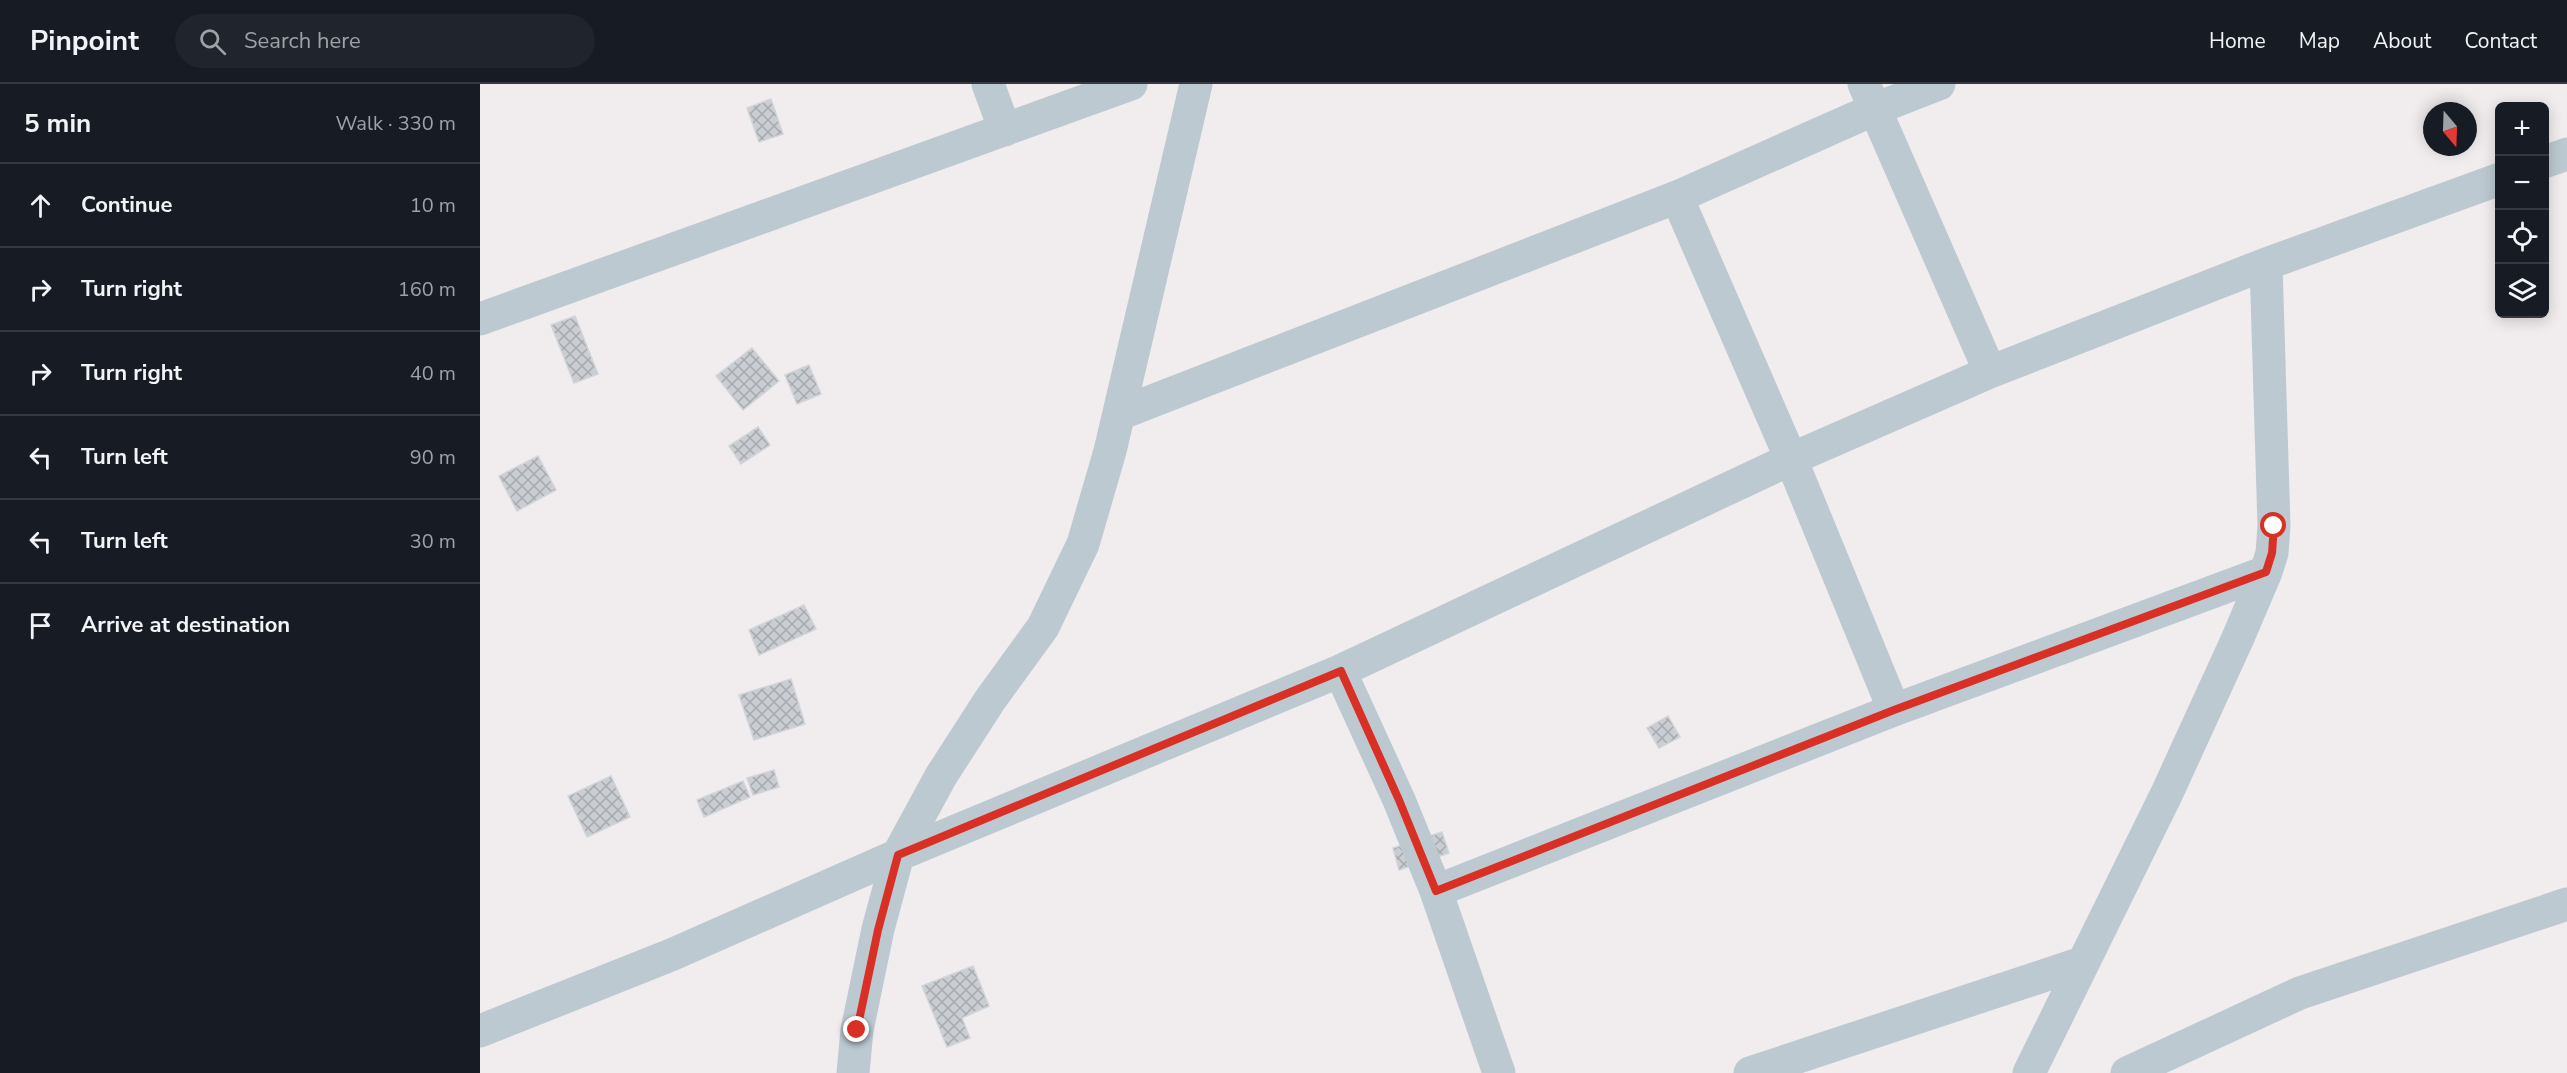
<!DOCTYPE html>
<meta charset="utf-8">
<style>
:root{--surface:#171b24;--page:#20242c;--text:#f1f3f6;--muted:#9ea1a6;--line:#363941}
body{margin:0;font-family:"Nunito Sans",sans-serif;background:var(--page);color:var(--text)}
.controls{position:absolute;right:18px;top:18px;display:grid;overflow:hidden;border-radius:9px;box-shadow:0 3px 15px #0003}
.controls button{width:54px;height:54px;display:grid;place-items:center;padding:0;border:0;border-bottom:2px solid var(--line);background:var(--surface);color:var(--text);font:30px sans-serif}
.compass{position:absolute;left:1943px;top:18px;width:54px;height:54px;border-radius:50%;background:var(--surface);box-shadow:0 3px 15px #0003;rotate:161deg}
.stop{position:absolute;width:18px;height:18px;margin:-14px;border:4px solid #d93025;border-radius:50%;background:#fff}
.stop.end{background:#d93025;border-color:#fff;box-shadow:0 2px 6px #0008}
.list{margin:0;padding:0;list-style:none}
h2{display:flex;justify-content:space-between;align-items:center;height:78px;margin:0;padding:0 24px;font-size:26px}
h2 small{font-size:20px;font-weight:400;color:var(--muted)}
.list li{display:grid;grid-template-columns:39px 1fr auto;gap:18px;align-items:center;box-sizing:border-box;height:84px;padding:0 24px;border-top:2px solid var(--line)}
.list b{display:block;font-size:22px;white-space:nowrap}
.list em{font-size:20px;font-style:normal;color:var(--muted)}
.icon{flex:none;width:33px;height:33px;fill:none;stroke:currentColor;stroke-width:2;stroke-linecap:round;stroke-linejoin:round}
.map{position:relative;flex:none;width:2087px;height:989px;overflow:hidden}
header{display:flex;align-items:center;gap:36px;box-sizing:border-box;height:84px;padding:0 30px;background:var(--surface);border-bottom:2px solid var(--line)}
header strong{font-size:28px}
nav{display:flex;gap:33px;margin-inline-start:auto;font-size:21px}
.search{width:420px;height:54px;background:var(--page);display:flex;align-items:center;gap:15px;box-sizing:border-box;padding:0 21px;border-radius:33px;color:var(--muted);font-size:22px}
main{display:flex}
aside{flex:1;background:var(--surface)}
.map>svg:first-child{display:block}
.building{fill:url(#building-cross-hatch);stroke:#d1d4da;stroke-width:1.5}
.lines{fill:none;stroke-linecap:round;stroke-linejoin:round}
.minor{stroke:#bdc9d1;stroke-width:33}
.route{stroke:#d93025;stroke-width:8}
</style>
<header>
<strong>Pinpoint</strong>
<div class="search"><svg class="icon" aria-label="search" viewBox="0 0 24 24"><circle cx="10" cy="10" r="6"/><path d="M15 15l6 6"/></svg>Search here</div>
<nav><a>Home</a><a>Map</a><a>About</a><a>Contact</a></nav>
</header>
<main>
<aside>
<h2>5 min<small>Walk · 330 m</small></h2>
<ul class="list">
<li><svg class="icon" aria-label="ahead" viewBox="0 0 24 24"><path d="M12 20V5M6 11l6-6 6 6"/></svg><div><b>Continue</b></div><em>10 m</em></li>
<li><svg class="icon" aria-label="right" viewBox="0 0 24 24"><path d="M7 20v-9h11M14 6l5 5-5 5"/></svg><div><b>Turn right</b></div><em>160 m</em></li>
<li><svg class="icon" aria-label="right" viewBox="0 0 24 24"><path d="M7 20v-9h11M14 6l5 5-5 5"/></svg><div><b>Turn right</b></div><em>40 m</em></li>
<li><svg class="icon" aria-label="left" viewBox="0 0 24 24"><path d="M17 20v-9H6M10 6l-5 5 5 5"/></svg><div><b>Turn left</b></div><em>90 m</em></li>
<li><svg class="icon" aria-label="left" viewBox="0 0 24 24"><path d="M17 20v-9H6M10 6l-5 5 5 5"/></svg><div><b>Turn left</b></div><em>30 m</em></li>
<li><svg class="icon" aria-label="arrive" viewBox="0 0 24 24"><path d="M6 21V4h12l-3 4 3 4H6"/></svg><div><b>Arrive at destination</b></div></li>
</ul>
</aside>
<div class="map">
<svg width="2087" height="989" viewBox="0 0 2087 989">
<defs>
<pattern id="building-cross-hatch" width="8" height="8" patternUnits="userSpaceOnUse" patternTransform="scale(1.5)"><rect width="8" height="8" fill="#caced3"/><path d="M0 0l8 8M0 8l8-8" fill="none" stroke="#a6aaae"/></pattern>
</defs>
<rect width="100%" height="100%" fill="#f1edee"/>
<path class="building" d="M291,15L303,50L279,58L267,24Z
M95,232L118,290L94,299L71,241Z
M272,264L299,297L263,326L236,292Z
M329,281L341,310L317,320L305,291Z
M278,343L290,361L261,380L249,362Z
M58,372L76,406L37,427L19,392Z
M324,521L336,545L279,571L269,546Z
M311,595L325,640L274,656L259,611Z
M1188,632L1200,653L1179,664L1167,644Z
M294,686L299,703L273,711L267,694Z
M131,692L150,733L107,753L88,712Z
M263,697L270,713L224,733L217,716Z
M962,748L969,769L919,786L913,764Z
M493,882L509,922L482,934L490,954L467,963L442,902Z"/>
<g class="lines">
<path class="minor" d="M508,0L525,46
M1384,0L1510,288
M2064,78L2087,70
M1197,113L1311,375L1414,626
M0,235L651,0
M639,330L1197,113L1395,25L1459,0
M860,587L919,716L956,807L1019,989
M956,807L1414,626L1786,488
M0,947L191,871L418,771L860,587L1311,375L1510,288L1786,180L2020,95
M373,989L377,946L398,845L418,771L461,692L510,616L563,543L603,460L630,367L716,0
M1270,989L1602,879
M1549,989L1687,709L1757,556L1786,488L1792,469L1794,442L1786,180
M1647,989L1820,909L2087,820"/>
</g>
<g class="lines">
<path class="route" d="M377,946L398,846L418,771L861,587L919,716L956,807L1414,626L1786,488L1792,469L1794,442"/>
</g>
</svg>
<div class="controls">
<button>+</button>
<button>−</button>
<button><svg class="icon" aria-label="locate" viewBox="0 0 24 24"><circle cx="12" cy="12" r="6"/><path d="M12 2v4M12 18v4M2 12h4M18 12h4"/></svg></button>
<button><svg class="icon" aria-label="layers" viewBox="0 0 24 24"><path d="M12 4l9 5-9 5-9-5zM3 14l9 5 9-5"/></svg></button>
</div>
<svg class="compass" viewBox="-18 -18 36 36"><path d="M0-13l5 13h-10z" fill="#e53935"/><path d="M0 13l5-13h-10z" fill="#9ea1a6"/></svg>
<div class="stop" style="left:1794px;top:442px"></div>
<div class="stop end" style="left:377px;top:946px"></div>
</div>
</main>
